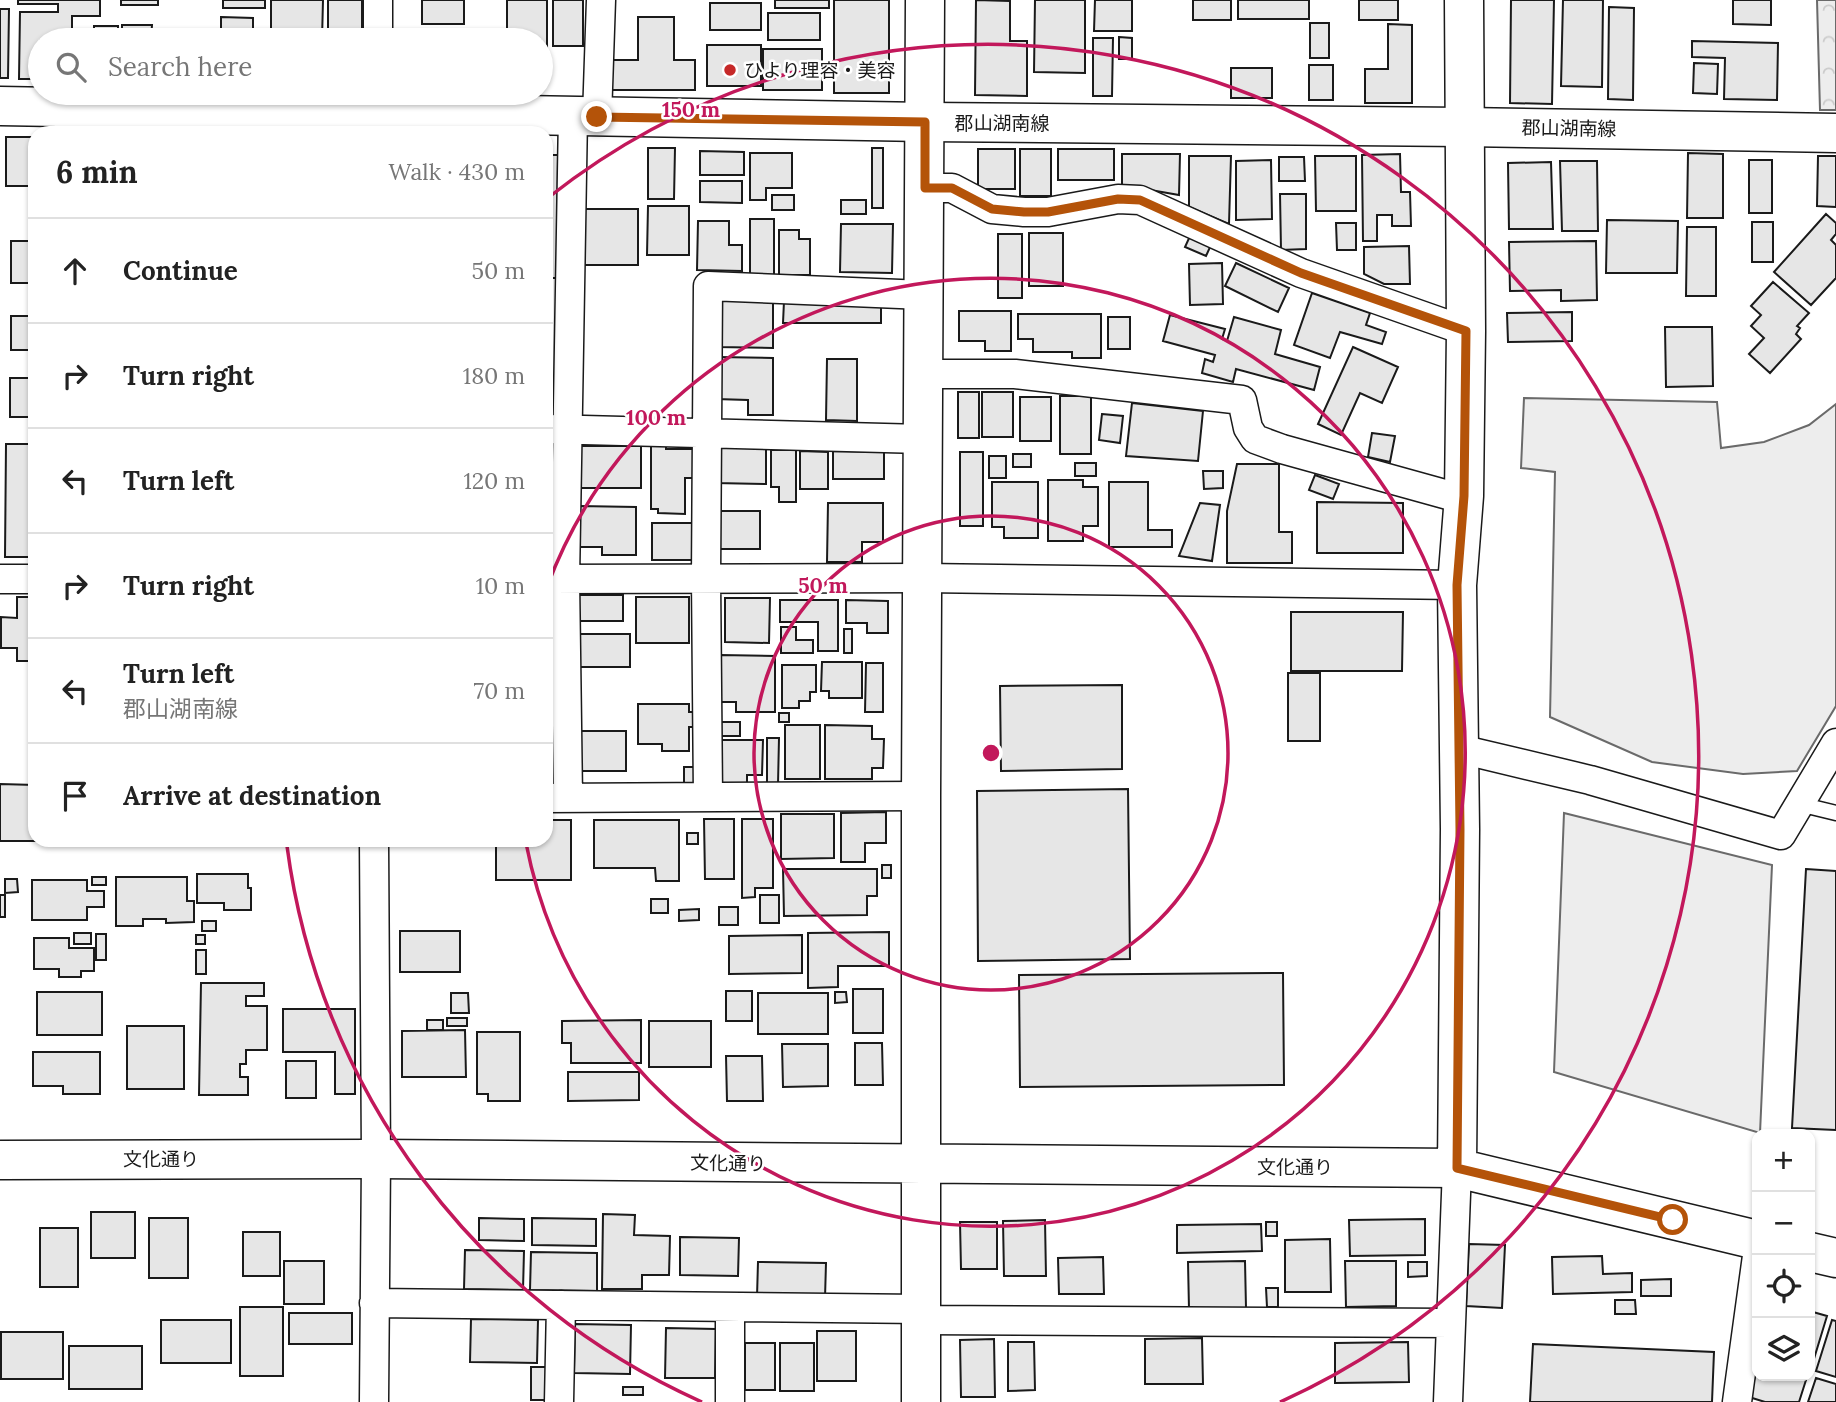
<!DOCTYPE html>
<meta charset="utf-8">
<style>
:root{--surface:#fff;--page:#f6f6f6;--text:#222;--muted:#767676;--line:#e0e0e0}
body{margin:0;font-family:Lora,"Noto Sans JP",serif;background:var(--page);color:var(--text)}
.controls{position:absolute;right:21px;bottom:21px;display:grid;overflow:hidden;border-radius:14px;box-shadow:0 2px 5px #0004}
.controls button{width:63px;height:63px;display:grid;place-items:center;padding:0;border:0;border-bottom:2px solid var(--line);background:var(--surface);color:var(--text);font:35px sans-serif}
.stop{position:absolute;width:21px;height:21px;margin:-16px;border:5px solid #b45309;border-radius:50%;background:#fff}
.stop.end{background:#b45309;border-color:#fff;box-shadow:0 2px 7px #0008}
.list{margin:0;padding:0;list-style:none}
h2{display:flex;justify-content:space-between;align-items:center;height:91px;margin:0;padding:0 28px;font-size:30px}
h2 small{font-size:23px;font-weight:400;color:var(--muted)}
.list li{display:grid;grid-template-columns:46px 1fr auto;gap:21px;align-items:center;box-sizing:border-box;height:105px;padding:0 28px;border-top:2px solid var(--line)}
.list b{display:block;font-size:26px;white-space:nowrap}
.list p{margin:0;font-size:23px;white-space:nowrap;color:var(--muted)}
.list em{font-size:23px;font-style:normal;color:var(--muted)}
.icon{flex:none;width:38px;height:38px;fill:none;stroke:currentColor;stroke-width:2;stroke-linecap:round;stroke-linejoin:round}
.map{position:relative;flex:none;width:1836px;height:1402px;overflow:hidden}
.search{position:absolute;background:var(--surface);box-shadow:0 2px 5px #0004;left:28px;top:28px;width:525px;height:77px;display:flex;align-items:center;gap:18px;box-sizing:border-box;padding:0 24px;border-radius:38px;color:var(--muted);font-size:26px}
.panel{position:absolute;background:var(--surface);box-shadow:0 2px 5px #0004;left:28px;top:126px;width:525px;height:721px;border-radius:21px}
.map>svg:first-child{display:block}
.park{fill:url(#park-crowns);stroke:#6a6a6a;stroke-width:2}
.built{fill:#ededed;stroke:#6a6a6a;stroke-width:2}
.building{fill:#e6e6e6;stroke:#1a1a1a;stroke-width:2}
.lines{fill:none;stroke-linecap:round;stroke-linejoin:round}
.lane-casing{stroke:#1a1a1a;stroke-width:17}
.street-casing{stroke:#1a1a1a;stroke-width:31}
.secondary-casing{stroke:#1a1a1a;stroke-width:41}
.primary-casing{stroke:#1a1a1a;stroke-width:41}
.lane{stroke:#fff;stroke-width:14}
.street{stroke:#fff;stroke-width:28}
.secondary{stroke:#fff;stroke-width:38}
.primary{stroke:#fff;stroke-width:38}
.route{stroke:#b45309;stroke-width:9}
.ring{fill:none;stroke:#c2185b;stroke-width:3.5}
.poi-dot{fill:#c62828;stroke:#fff;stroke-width:2.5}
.labels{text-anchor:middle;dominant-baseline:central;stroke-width:5;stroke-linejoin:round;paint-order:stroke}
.poi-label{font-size:19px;fill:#1a1a1a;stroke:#fff;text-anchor:start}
.street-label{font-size:19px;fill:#1a1a1a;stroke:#fff}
.centre{fill:#c2185b;stroke:#fff;stroke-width:3.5}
.ring-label{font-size:21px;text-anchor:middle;font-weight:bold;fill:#c2185b;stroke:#fff;stroke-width:5;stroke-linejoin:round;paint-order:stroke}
</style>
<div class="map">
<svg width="1836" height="1402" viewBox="0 0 1836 1402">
<defs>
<pattern id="park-crowns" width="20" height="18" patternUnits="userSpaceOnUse" patternTransform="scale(1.75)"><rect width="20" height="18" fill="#ededed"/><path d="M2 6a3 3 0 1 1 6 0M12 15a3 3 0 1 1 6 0" fill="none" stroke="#cbcbcb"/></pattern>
</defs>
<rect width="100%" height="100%" fill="#fff"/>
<path class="park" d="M1817,0H1836V110H1820Z"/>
<path class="built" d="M1524,398L1717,402L1721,448L1764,442L1809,425L1836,404V706L1797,771L1743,774L1652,762L1550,717L1555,472L1521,468Z
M1564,813L1772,865L1760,1133L1554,1072Z"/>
<path class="building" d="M18,0H100V16H72V40H40V79H19L20,12H58V4H18Z
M121,0H158V5H121Z
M223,0H265V8H223Z
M271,0H323L322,40H271Z
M328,0H362V40H328Z
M422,0H464V24H422Z
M507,0H547V78H541V40H507Z
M553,0H583V46H553Z
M775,0H829V8H775Z
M834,0H889V93H834Z
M976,0L1010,1V41H1027V96L975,95Z
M1035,0H1085V73L1034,72Z
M1095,0H1132V31H1094Z
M1193,0H1231V20H1193Z
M1238,0H1309V19H1238Z
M1359,0H1398V20H1359Z
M1511,0H1554L1552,104L1510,103Z
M1563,0H1603L1602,87L1561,86Z
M1733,0H1771V25L1733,24Z
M710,3H761V30H710Z
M1609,7L1634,8L1633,100L1608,99Z
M0,9H9L8,78H0Z
M768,13H820V40H768Z
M221,17L253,18V40H221Z
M638,17H674V60H695V90H609V60H638Z
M1310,23H1329V58H1310Z
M1388,24L1412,25V103H1365V69H1388Z
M122,25H152L151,40H122Z
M94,26H118V40H94Z
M446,30H475V40H446Z
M482,33H501V40H482Z
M1119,37L1132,38V59H1119Z
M1093,38H1113L1112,96H1093Z
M1692,41L1778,43L1777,100L1724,99L1725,58L1692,57Z
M707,45H761V86H707Z
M763,49H822V90H763Z
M1694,63L1718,64L1717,94L1693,93Z
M1309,65H1333V100H1309Z
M1231,68H1272V98H1231Z
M6,137H35V186H6Z
M648,148H675L674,199H648Z
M872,148H883V208H872Z
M978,149H1015V189H978Z
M1020,149H1051V196H1020Z
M1058,149H1114V180H1058Z
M700,151L744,152V175H700Z
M750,153H792V188H766V200H750Z
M1688,153L1723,154V218H1687Z
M1122,154H1180L1179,195L1122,185Z
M1400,154L1401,192H1410L1411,226H1392V215H1377V241H1363L1362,155Z
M546,155H558L557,278H546Z
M1189,156H1231L1229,224L1189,207Z
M1315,156H1356V211H1316Z
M1818,156H1836V207L1817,206Z
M1279,157H1304L1305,181H1279Z
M1271,160L1272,219L1236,220V161Z
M1749,160H1772V213H1749Z
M1560,161H1597L1598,231H1562Z
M1551,162L1553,229H1509L1508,163Z
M700,181H742V203L700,202Z
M1280,194H1306V249L1281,250Z
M772,195H794V210H772Z
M841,200H866V214H841Z
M648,206H689V255H647Z
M578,209H638V265H577Z
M1826,214L1836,223V234L1831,240L1836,245V278L1811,305L1774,272Z
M750,219H774V275H750Z
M1607,220L1678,221L1677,273H1606Z
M698,221H729V245H742V271L697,270Z
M1752,222H1773V262H1752Z
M1336,223H1356V250H1337Z
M841,224H893L892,273L840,272Z
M1687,227H1716V296H1686Z
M779,230H799V239H810V275H779Z
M1029,233H1063V286H1029Z
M998,234H1022V298H998Z
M1190,236L1211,245L1206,256L1185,247Z
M11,241H35V283H11Z
M1596,241L1597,300L1561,301V290L1510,291L1509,242Z
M1409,246L1410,284H1384L1364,274V247Z
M1222,263L1223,304L1190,305L1189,264Z
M1236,263L1289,288L1278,312L1225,286Z
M1773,282L1809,313L1797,326L1800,328L1796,334L1801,339L1770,373L1749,354L1764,338L1751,326L1761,315L1751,306Z
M1312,293L1370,313L1366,325L1386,332L1382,344L1340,332L1330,358L1294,345Z
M717,296H773V348L717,347Z
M784,301H881V323H783Z
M959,311H1011V351H985V341H959Z
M1572,312V341L1508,342L1507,313Z
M1018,314H1101V358H1072V352H1033V339H1018Z
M1170,315L1225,329L1222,339L1227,341L1234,317L1281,330L1275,354L1320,367L1314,390L1236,369L1233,382L1202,373L1205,359L1213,362L1215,355L1163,341Z
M11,316H35V350H11Z
M1108,317H1130V349H1108Z
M1665,327H1712L1713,386L1666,387Z
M1353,347L1398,367L1382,403L1360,393L1341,435L1318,424Z
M717,357L773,358V415H748V400L716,399Z
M827,359H857V421L826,420Z
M10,378H35V417H10Z
M546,387H556L555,413H546Z
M958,392H979V438H958Z
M982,392H1013V437H982Z
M1060,396H1091V454H1060Z
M1020,397H1051V441H1020Z
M1132,403L1203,411L1198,461L1126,456Z
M1102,414L1123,416L1120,443L1099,440Z
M1372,433L1395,436L1390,462L1368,457Z
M651,443H666V449H694V478H685V514L658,513V509H651Z
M6,444H35V557H5Z
M546,444H551V484H546Z
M581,446H641V488H581Z
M715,446H766V484L715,483Z
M771,450H796V502H779V487H771Z
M800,451L828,452V489H800Z
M833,451L884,452V479H833Z
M960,452H983V526H960Z
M1013,454H1031V467H1013Z
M989,456H1006V478H989Z
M1075,463H1096V476H1075Z
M1237,464H1279V532H1292V563H1227V511Z
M1203,471H1223V488L1204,489Z
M1315,475L1339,484L1333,499L1309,490Z
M1048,480H1083V487H1098V526H1083V541H1048Z
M992,482H1038V538H1004V527H992Z
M1109,482H1148V530H1172V547H1109Z
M546,488H556V501H546Z
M1317,502L1403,503V553H1317Z
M828,503H883V542H862V562H827Z
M1200,503L1220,505L1212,561L1179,556Z
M579,506L636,507V555H602V547H579Z
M546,508H548V550H546Z
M714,511H760V549H714Z
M652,523H694V560H652Z
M574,595H623V621H574Z
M546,596L549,597V633H546Z
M17,597H35V661H17V648H1V617L17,618Z
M636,597H689V643H636Z
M725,598H770L769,643L725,642Z
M780,600H838V651H818V622H780Z
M846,600L888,601V633H867V623H846Z
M1291,612H1403L1402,671H1291Z
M781,627H796V640H813V653H781Z
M844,629H852V653H844Z
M576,634H630V667H576Z
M720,655L775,656V712H736V702H720Z
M822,662H862V698H829V691H821Z
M866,663H883V712H865Z
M782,665H816V692H810V701H799V708H782Z
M1288,673H1320V741H1288Z
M1122,685V769L1001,771L1000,686Z
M638,704H689V712H693V727H689V751H662V744H638Z
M546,707H554V757H546Z
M779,713H789V722H779Z
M716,722H740V736H716Z
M785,725H820V779H785Z
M825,725L872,726V739H884L883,768H872V779H825Z
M576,731H626V771H576Z
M767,738H779L778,785H767Z
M716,740H763L762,775H747V784L715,783Z
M546,761H554V785H546Z
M684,767H695V784H684Z
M0,784L35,785V840L102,841H0Z
M1128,789L1130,959L978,961L977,791Z
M886,812V843H865V862H841V813Z
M781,814H834V858L781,859Z
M704,819H734V879H705Z
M742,819H773V888H755V897L742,898Z
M546,820H571V880H496V840H546Z
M594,820H679V881H656L655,868H594Z
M687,833H698V844H687Z
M882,865H891V878H882Z
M783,869H877V896H867V915L784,916Z
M1806,869L1836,871V1130L1792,1128Z
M197,874H248V888H251V910H224V903H197Z
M92,877H106V885H92Z
M116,877H187V901H194V922L166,923V919H143V926H116Z
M5,879H17L18,892L5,893Z
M32,880H87V891H104V907H87V920H32Z
M0,895H5V917H0Z
M760,895H779V923H760Z
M651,899H668V913H651Z
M719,907H738V925H719Z
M699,909V920L679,921V910Z
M202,921H216V931H202Z
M400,931H460V972H400Z
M889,932V966H838V987L808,988V933Z
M74,933H91V944H74Z
M96,934H106V960H96Z
M196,935H205V944H196Z
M802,935V973L729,974V936Z
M34,938H69V948H94V971H81V977H59V969H34Z
M196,950H206V974H196Z
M1283,973L1284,1085L1020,1087L1019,975Z
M201,983H264V996H246V1006H267V1050H246V1064H240V1077H248V1095H199Z
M853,989H883V1033H853Z
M726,991H752V1021H726Z
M37,992H102V1035H37Z
M835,992H846L847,1002L835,1003Z
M451,993H468L469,1013H451Z
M758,993H828V1034H758Z
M283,1009H355V1094H335V1052H283Z
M447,1018H467V1026H447Z
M427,1020H443V1030H427Z
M641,1020V1063H571V1043H562V1021Z
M649,1021H711V1067H649Z
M127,1026H184V1089H127Z
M465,1030L466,1077H402V1031Z
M477,1032H520V1101H488V1094H477Z
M855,1043H882L883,1085H855Z
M782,1044H828V1086L783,1087Z
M33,1052H100V1094H63V1086H33Z
M726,1056H762L763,1101H727Z
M286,1061H316V1098H286Z
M568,1072H639V1100L568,1101Z
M91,1212H135V1258H91Z
M603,1214L635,1215L634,1235L670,1236L669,1275H642V1289H602Z
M149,1218H188V1278H149Z
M479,1218L524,1219V1241L479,1240Z
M532,1218L596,1219V1246L532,1245Z
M1425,1219V1255L1350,1256L1349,1220Z
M1045,1220L1046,1276H1004L1003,1221Z
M960,1222H997V1269H961Z
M1266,1222H1277V1236H1266Z
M1261,1224L1262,1251L1177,1253V1225Z
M40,1228H78V1287H40Z
M243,1232H280V1276H243Z
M680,1237L739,1238L738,1276L680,1275Z
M1330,1239L1331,1292H1285V1240Z
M1469,1244L1505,1245L1502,1308L1466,1306Z
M465,1250L524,1251L523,1290L464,1289Z
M531,1252L597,1253V1291L530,1290Z
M1602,1256L1603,1274L1632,1273V1292L1553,1294L1552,1257Z
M1103,1257L1104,1294H1059L1058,1258Z
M284,1261H324V1304H284Z
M1245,1261L1246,1308L1189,1309L1188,1262Z
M1345,1261H1396V1306L1346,1307Z
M758,1262L826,1263L825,1298L757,1297Z
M1408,1262H1427V1276L1408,1277Z
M1671,1279V1296H1641V1280Z
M1266,1288H1278V1307H1267Z
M1615,1300H1635L1636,1314H1615Z
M240,1307H283V1376H240Z
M1813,1312L1827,1316L1813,1362L1810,1361V1322Z
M289,1313H352V1344H289Z
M471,1319L538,1320L537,1363L470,1362Z
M161,1320H231V1363H161Z
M1832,1320L1836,1321V1377L1816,1371Z
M575,1324L631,1325L630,1374L574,1373Z
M666,1328L716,1329L715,1378H665Z
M817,1331H856V1381H817Z
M1,1332H63V1379H1Z
M1202,1338L1203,1384H1145V1339Z
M994,1339L995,1397H961L960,1340Z
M1008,1342H1034L1035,1390L1008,1391Z
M1408,1342L1409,1382L1335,1383V1343Z
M745,1343H775V1390H745Z
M780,1343H814V1391H780Z
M1533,1344L1714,1352L1712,1402H1530Z
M69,1346H142V1389H69Z
M531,1367H551V1400H531Z
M1757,1370V1376H1792L1806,1380L1799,1402H1765L1749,1397Z
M1816,1378L1836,1384V1402H1808Z
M623,1387H643V1395H623Z"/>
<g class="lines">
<defs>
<path id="lane" d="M1799,804L1836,813"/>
<path id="street" d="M378,0V40
M597,117L601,0
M924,188H952L992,209L1024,212H1048L1118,199L1140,200L1301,273L1466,331
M923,374H1015L1242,400L1248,428L1255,439L1282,449L1448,495L1464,496
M546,429L922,439
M0,579H35
M546,579L923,578L1457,585
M1460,749L1590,780L1781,835L1836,743
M708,797L706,578L708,286L924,295
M546,798L921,796
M568,798L565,579L573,115
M374,1303L921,1309
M921,1320L1450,1323
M374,1402L376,1159L374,840
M559,1402L561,1305
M730,1402V1307
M1448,1402L1457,1168
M1737,1402L1757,1256"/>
<path id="secondary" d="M0,1160L376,1159L1457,1168L1757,1240
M1457,1168L1460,829L1457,585L1464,496L1466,331L1464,0
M1810,1252L1836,1258
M921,1402V796L925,0"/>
<path id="primary" d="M0,106L925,122L1464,127L1836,133"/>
</defs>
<use href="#lane" class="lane-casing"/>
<use href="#street" class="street-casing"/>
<use href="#secondary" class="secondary-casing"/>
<use href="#primary" class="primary-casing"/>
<use href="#lane" class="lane"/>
<use href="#street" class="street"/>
<use href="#secondary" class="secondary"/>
<use href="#primary" class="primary"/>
</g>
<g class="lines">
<path class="route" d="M597,117L925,122V188H952L992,209L1024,212H1048L1118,199L1140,200L1301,273L1466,331L1464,496L1457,585L1460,829L1457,1168L1673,1220"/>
</g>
<g class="ring">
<circle cx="991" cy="753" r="237"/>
<path d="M547 587A474 474 0 1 1 526 843"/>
<path d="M702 1402A710 710 0 0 1 287 846M549 197A710 710 0 1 1 1280 1402"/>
</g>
<circle class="poi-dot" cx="730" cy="70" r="7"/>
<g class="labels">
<g class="poi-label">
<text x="744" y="70">ひより理容・美容</text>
</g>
<g class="street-label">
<text x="1002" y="123">郡山湖南線</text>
<text transform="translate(1569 128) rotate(1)">郡山湖南線</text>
<text x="161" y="1159">文化通り</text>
<text transform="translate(728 1163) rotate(1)">文化通り</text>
<text x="1295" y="1167">文化通り</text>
</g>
</g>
<circle cx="991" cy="753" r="10" class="centre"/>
<g class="ring-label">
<text x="691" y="117">150 m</text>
<text x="656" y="425">100 m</text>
<text x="823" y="593">50 m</text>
</g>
</svg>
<div class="controls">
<button>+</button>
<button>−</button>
<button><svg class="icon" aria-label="locate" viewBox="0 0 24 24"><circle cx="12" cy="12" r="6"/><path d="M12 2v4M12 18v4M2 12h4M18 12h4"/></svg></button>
<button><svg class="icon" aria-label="layers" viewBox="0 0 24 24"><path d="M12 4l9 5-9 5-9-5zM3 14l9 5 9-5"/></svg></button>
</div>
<div class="stop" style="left:1673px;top:1220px"></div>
<div class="stop end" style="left:597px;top:117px"></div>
<div class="search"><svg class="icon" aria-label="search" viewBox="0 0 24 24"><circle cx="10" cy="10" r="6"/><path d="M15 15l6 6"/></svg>Search here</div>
<section class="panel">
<h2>6 min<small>Walk · 430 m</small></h2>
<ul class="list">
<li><svg class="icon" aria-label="ahead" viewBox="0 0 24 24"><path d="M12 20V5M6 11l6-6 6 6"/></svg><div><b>Continue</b></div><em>50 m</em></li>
<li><svg class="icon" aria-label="right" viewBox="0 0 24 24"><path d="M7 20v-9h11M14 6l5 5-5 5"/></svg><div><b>Turn right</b></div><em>180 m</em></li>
<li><svg class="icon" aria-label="left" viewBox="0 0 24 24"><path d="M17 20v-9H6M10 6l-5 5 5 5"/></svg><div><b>Turn left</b></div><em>120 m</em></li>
<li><svg class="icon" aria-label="right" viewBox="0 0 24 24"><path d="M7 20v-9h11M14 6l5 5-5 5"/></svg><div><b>Turn right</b></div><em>10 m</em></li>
<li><svg class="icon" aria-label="left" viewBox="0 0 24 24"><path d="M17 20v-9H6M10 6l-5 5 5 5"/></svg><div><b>Turn left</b><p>郡山湖南線</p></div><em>70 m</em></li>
<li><svg class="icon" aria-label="arrive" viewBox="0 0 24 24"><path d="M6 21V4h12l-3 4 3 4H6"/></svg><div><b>Arrive at destination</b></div></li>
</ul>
</section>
</div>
